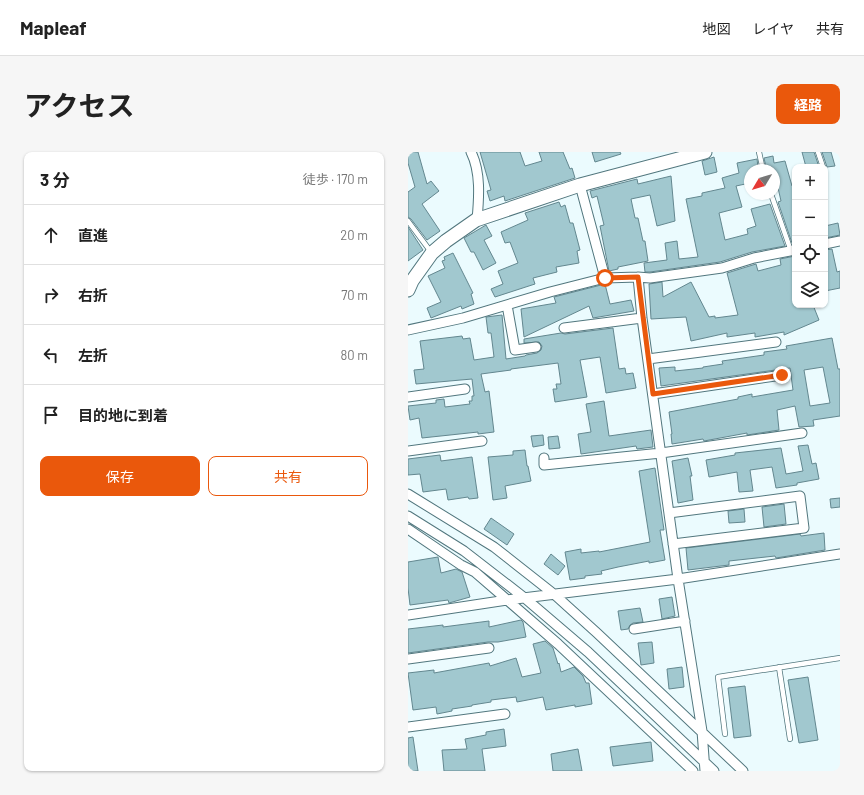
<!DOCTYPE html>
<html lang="ja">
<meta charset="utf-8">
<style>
:root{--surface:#fff;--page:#f6f6f6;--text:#222;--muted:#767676;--line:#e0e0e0;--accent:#ea580c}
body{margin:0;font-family:Barlow,"Noto Sans JP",sans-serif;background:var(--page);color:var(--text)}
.controls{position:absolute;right:12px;top:12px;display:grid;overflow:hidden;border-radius:8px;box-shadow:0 1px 3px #0004}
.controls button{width:36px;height:36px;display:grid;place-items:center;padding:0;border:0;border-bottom:1px solid var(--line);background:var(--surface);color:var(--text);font:20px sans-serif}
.compass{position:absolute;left:336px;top:12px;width:36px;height:36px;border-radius:50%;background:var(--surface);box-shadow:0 1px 3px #0004;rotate:232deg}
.stop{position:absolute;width:12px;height:12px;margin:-9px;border:3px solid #ea580c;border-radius:50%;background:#fff}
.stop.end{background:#ea580c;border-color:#fff;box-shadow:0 1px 4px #0008}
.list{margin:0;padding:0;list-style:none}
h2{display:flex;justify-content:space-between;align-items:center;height:52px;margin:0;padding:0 16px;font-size:17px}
h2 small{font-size:13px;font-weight:400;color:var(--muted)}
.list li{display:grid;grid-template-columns:26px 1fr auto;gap:12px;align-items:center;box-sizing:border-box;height:60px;padding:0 16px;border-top:1px solid var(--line)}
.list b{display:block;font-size:15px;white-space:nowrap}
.list em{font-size:13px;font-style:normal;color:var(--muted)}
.actions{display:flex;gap:8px;padding:12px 16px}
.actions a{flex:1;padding:9px 0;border:1px solid var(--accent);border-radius:8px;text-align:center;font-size:14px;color:var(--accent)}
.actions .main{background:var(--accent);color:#fff}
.icon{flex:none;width:22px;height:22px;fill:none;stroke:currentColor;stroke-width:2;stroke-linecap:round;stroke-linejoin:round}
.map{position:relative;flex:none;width:432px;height:619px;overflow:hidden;border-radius:8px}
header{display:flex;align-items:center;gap:24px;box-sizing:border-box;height:56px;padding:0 20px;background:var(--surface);border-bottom:1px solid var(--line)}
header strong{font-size:19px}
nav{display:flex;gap:22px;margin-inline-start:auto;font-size:14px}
.intro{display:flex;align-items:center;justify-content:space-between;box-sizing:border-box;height:96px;padding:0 24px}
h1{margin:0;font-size:28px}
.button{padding:10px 18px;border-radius:8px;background:var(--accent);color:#fff;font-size:14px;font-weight:700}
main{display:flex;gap:24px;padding:0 24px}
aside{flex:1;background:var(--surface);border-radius:8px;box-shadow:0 1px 3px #0004}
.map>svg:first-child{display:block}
.building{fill:#a1c8cf;stroke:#63878f;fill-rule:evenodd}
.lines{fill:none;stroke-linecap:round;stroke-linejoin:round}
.lane-casing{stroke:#52777e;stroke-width:6}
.street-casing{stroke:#52777e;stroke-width:11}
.secondary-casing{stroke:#52777e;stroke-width:15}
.lane{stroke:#fff;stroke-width:4.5}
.street{stroke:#fff;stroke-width:9}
.secondary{stroke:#fff;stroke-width:13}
.route{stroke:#ea580c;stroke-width:5}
</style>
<header>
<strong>Mapleaf</strong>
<nav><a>地図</a><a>レイヤ</a><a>共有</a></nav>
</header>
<div class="intro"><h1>アクセス</h1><a class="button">経路</a></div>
<main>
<aside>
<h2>3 分<small>徒歩 · 170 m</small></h2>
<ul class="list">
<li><svg class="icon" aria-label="ahead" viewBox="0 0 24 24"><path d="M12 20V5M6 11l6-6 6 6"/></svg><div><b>直進</b></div><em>20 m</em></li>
<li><svg class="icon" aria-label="right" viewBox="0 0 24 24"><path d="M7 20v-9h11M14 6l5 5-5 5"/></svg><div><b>右折</b></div><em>70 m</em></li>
<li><svg class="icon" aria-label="left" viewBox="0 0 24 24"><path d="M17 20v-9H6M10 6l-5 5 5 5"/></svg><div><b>左折</b></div><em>80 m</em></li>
<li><svg class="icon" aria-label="arrive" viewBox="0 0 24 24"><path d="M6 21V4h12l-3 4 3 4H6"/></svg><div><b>目的地に到着</b></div></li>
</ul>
<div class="actions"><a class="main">保存</a><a>共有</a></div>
</aside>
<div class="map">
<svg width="432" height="619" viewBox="0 0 432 619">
<rect width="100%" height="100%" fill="#ebfbfe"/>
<path class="building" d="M0,0H10L19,32L23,29L31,39L14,52L32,79L19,88L3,67L0,65V40L7,35L0,11Z
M72,0H112L117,14L134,9L131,0H155L162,17L164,16L167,26L97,49L96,44L82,49L79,39L83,38Z
M184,0H212L213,2L187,10Z
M394,0H406L411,15H398Z
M414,0H423L427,14L419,15Z
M365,4L366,11L377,9L384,34H387V90L384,91L370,50L373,49L366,18L364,15H358L356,6Z
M306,5L309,20L297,23L294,9Z
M349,7L350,15H346L347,18H342V31L328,34L334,55L311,61L317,88L340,82L339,77L348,74L343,57L362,52L377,94L344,100L312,110L242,120H237L236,111L259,108L257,91L269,89L271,107L290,105L278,47L294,44V41L317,36L314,26L331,21L329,11Z
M263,24L267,69L249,74L242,43L223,47L227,66H230L235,89H237L240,109L210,115V117L201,119L192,74L196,73L189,44L184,46L182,39L229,27L230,32Z
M151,50L153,55L157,53L162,71H165L172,98L169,99L171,111L148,115L149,120L125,126L127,132L87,145L83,137L95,132L90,119L110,111L102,90L97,91L93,80L120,68L117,61Z
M430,71L432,83L417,86V74Z
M78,73L84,84L76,88L88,111L75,118L66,100H63L56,86Z
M0,75L15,98L0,109Z
M424,97L429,120L432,119V136L417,139V98Z
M45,101L65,141L63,142L66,152L54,157L53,154L23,166L19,156L33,150L20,124L37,116L34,109L37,108L36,105Z
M387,104V153H405L411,168L376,183V180L347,185V181L319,185V181L283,189L278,165L243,167L241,132L254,130L255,145L283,130L301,165L307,164V166L330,163L319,121L348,112L350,119L373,113L372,107Z
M197,132L202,152L223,148L226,159L185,166L181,154L116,185L113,157L148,151L146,145Z
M94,163L98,207L117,204L118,203L129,201L133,198L134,194L131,190L116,191V187L153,181L157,182L205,176L211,217L217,216L218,222L225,221L228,236L198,241L192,205L172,208L179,245L147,250L145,237H149L148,232H153L150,211L103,217V218L73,222L77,240L81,239L86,280L70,282V280L14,286L11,266L2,268L0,254L28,251V248L36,247L37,255L62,252L61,249H64V244H66L64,227L8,232L6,218L16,217L12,189L54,184L55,187L62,186L66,208L86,205L83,181H80L78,165Z
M424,186L430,217H432V264L405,268L406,274L391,275L387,254L369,258L371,278L339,283V281L296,289L295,287L264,292L263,282H264L261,260L330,247V245L344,242V245L385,238L382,216L253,234L251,216L267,215V219L295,216V215L315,212L314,209L356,203V200L379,197L378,194ZM415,215L422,251L402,254L396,218Z
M196,249L201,284L243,278L245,295L229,297L228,294L173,302L170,282L183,280L178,252Z
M135,283L136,293L125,295L123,284Z
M150,284L152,296L141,297L140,285Z
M400,293L404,312L408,311L411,327L389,331V333L368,336L364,315L342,318L345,339L331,340L329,320L301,325L298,308L327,303V301L373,296L378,322L395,319L390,294Z
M117,298L119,314H120L123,329L97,334L99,346L85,348L80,305L105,303V299Z
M32,303L33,309L64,305L70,346L61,347L60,345L40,348L38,337L15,340L12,322L0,323V307Z
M280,306L284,324H282L285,348L270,351L264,309Z
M247,316L256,378H252L257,408L241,411V409L210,415L193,419L194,422L177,424V426L162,428L157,400L173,397V401L191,399V400L242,390L231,319Z
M432,346V355L423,356L422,347Z
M376,352L378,372L356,375L354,355Z
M336,357L337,370L321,371L320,359Z
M83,366L106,382L99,393L76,377Z
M416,381L417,398L368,406L367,404L321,409V413L280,418L278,396L392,382L393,384Z
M143,402L157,414L150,423L136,412Z
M30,405L33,421L48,417L54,420L62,445L41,451L40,448L2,453L0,436V410Z
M264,445L267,464L254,467L251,447Z
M232,456L235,470L225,471L222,473L220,477L213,478L210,459Z
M113,468L115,470L118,485L90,490H80L0,501V477L35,473V475L81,469V475Z
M137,489L145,496L150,512L151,511L153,520L166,515L175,524L178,531H181L184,552L167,555V553L138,558L135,545L109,550L108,545L83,548V550L64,553V554L44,557V559L29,562L28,555L5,558L0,521L26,518V521L81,511L82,514L108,506L114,525L133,521L125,492Z
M244,490L246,511L233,513L230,491Z
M274,515L276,535L261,537L259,517Z
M400,525L410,588L391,591L380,528Z
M337,534L343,584L326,586L320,536Z
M96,577L98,594L74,597L77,619H36L34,598L59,597L57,587L78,583V580Z
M5,585L10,619H0V586Z
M243,590L245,609L205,614L202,595Z
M170,597L174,619H145L143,602Z"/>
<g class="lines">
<defs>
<path id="lane" d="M351,0L355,18
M410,0L415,15
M417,22V23
M363,42L383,99
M0,69L23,100
M371,515L382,587
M317,582L310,525L432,506"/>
<path id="street" d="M63,0C73,20 71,46 69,68
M172,33L197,126
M417,92L432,89
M230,125L234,166L270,427L294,579L297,619
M99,153L107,198L128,195
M156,176L234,166
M0,178L55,166L142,140L197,126L230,125L242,126L314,116L346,106L387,98
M240,207L368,190
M245,242L374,223
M0,245L57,237
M0,299L74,289
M136,306V313L253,301L394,281
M0,342L86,395L147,443L189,481L335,619
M261,361L392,344L396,376L265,392
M0,364L56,399L118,447L180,500L306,619
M0,377L53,413L67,420L150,492L285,619
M0,463L99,448L270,427L432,402
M226,477L277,469
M0,507L81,496
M0,575L97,562"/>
<path id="secondary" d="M0,138L4,129L24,101L38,89L68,68L172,33L297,0"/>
</defs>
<use href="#lane" class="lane-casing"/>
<use href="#street" class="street-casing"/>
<use href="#secondary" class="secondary-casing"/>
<use href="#lane" class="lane"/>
<use href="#street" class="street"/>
<use href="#secondary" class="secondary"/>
</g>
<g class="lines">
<path class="route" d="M197,126L230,125L245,242L374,223"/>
</g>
</svg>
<div class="controls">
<button>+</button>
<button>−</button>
<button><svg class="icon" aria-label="locate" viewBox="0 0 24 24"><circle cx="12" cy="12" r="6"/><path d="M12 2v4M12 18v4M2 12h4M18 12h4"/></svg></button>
<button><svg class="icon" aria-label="layers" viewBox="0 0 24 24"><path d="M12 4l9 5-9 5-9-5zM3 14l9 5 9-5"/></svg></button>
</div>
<svg class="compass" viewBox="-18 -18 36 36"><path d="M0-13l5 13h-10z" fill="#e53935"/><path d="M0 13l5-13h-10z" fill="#767676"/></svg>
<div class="stop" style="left:197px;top:126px"></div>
<div class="stop end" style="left:374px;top:223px"></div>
</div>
</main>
